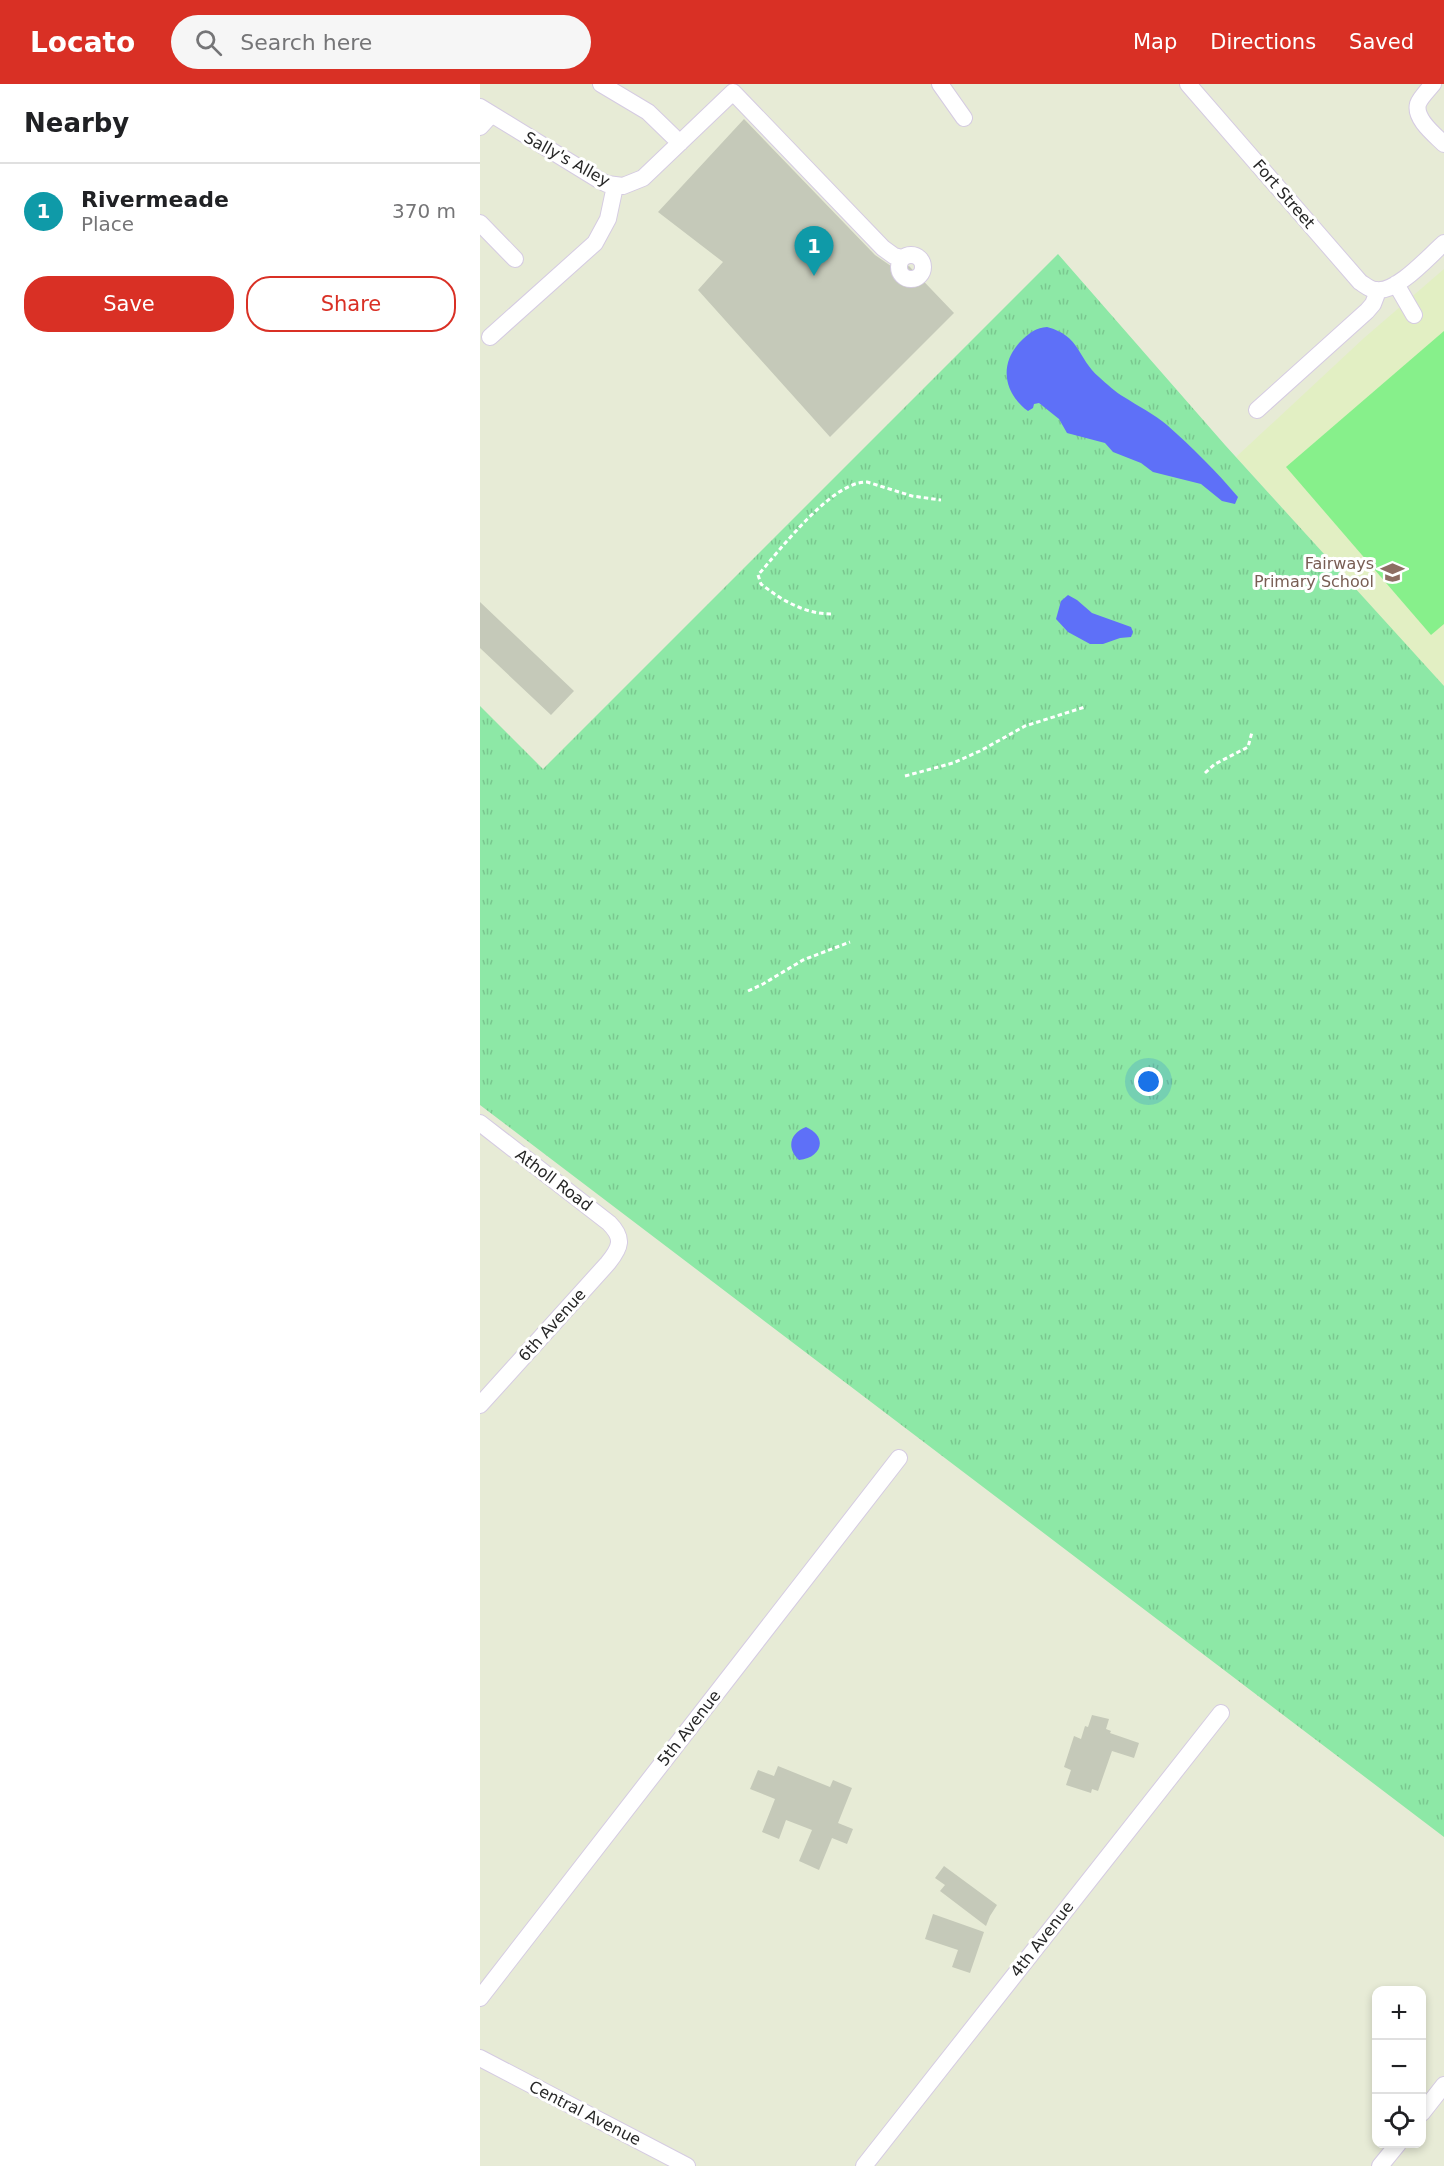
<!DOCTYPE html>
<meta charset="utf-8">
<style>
:root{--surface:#fff;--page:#f6f6f6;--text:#202124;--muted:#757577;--line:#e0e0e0;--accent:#d93025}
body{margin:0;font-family:"DejaVu Sans",sans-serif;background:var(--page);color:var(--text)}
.controls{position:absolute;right:18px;bottom:18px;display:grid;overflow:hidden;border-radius:12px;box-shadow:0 3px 9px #0003}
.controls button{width:54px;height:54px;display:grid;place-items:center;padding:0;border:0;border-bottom:2px solid var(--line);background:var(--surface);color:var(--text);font:30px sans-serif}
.you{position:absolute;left:669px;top:998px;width:21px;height:21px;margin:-15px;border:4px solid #fff;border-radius:50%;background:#1a73e8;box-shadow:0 0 0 9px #1a73e833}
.badge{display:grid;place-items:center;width:39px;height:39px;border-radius:50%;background:var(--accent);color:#fff;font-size:20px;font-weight:700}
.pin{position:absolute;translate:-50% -50px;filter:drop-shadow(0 2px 3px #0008)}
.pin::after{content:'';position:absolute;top:32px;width:21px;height:18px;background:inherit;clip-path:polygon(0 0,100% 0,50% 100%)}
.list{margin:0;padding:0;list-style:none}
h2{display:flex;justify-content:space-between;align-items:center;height:78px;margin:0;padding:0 24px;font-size:26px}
h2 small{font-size:20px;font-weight:400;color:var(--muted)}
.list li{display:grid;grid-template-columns:39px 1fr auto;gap:18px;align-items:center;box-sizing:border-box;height:96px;padding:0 24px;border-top:2px solid var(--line)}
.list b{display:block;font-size:22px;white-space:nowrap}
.list p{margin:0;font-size:20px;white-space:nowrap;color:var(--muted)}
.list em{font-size:20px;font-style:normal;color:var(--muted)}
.actions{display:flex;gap:12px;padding:18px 24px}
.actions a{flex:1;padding:14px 0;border:2px solid var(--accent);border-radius:24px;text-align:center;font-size:21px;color:var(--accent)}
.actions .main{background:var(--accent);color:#fff}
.icon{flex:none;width:33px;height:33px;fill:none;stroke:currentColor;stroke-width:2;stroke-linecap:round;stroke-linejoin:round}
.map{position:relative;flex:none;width:964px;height:2082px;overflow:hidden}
header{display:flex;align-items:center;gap:36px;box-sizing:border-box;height:84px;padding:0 30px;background:var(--accent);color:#fff}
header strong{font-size:28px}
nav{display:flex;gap:33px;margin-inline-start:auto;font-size:21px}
.search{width:420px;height:54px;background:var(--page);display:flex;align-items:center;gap:15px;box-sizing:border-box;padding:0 21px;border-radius:33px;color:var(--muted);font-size:22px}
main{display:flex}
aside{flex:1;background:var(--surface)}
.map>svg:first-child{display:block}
.education{fill:#e2efc3}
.grass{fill:url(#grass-tufts)}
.pitch{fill:#87f08b}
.water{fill:#5e70f8}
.building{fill:#c5c9b9}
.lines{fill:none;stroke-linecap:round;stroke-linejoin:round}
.minor-casing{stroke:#d5cbe2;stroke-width:18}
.path{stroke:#fff;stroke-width:3;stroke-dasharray:4.5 3;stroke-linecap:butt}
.minor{stroke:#fff;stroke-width:16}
.labels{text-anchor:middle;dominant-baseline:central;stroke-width:6;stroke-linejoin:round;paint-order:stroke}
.street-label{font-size:16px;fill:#272727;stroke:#fff}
.education-label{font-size:16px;fill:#785e54;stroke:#fff;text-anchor:end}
</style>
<header>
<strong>Locato</strong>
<div class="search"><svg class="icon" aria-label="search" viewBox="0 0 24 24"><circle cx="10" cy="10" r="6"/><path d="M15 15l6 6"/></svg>Search here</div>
<nav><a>Map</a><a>Directions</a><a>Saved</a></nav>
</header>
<main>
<aside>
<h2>Nearby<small></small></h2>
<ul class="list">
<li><span class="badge" style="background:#0f9aa8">1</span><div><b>Rivermeade</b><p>Place</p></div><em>370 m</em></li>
</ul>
<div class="actions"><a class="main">Save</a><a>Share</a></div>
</aside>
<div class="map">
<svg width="964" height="2082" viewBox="0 0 964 2082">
<defs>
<pattern id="grass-tufts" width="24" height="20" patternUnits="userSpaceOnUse" patternTransform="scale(1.5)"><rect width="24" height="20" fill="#8de8a6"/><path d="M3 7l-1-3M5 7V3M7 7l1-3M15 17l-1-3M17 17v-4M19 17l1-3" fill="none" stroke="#7ac78f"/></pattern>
</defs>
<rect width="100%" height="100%" fill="#e7ebd6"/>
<path class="education" d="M964,185V603L756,373L884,254Z"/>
<path class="grass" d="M578,170L745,361L964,602V1753L0,1021V622L63,685Z"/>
<path class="pitch" d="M964,247V540L951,551L806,383Z"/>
<path class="water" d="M567,243C601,252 597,274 619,293C627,300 635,308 644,313C658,322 674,330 687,341C711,362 738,389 758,413L755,420L742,417L721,400L673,388L661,379L633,368L625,359L587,349L579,335L559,319L554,320L553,324L548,327C522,308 519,277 543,255C552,247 556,244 567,243Z
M588,511L597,516L612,529L651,543L653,548L651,553L640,554L623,560H610L588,548L576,535L581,517Z
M326,1043C349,1053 341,1074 319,1076C306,1064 310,1049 326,1043Z"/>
<path class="building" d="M264,35L395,171L411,182L424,184L429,182L474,229L350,353L218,206L243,178L178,128Z
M0,518L94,607L71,631L0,564Z
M612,1631L629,1635L626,1645L631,1647L630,1649L659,1659L654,1674L632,1667L618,1707L612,1705L611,1709L586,1701L591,1686L584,1683L594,1652L601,1655L605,1642L608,1643Z
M298,1682L350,1703L353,1696L372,1704L358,1739L373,1745L367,1760L352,1754L339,1786L319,1777L332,1746L306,1736L299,1755L282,1748L295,1715L270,1705L278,1686L294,1692Z
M464,1782L517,1821L510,1832L506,1842L460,1807L465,1801L455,1794Z
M453,1830L504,1848L490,1889L472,1883L478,1866L445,1855Z"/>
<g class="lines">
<defs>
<path id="minor" d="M121,0L168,28L200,59
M460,0L484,34
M708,0L880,198C885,201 890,206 896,206C917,209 949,172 964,159
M953,0C948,6 940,14 938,20C934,35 955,51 964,60
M0,23L119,96L127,100L143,102L163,94L253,8L403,164L414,172L422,174
M0,43L11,31
M0,139L35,175
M419 183a12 12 0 1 1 24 0a12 12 0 1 1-24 0Z
M916,200L934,231
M10,253L115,159L128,135L135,102
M777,326L887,227L893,220L898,207
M0,1039L129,1139C144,1154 141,1163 128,1179L0,1321
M0,1914L419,1374
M0,1974L207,2082
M942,2029L964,2001
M384,2082L741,1629
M900,2082L918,2060"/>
</defs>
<use href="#minor" class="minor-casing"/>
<path class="path" d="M351,530C325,530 301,516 281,500L278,491C300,466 352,397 387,398L432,412L461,416
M725,689L735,680L768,663L772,648
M425,692L473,679L500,667L545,642L605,623
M268,907L283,900L323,876L370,858"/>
<use href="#minor" class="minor"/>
</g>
<defs>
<symbol id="school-bare" viewBox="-9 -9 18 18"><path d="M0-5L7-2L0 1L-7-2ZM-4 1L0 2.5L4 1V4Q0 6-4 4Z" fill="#8d6e63" stroke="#fff" stroke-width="2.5" paint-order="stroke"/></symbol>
</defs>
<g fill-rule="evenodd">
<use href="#school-bare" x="896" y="472" width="33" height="33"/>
</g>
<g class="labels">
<g class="street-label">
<text transform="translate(87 75) rotate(29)">Sally's Alley</text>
<text transform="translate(804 110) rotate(49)">Fort Street</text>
<text transform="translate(74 1096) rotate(37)">Atholl Road</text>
<text transform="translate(72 1241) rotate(-48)">6th Avenue</text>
<text transform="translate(209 1644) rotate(-52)">5th Avenue</text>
<text transform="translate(562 1855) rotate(-52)">4th Avenue</text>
<text transform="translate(105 2029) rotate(27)">Central Avenue</text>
</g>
<g class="education-label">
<text x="894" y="479">Fairways<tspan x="894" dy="18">Primary School</tspan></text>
</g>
</g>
</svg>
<div class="controls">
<button>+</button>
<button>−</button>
<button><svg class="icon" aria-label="locate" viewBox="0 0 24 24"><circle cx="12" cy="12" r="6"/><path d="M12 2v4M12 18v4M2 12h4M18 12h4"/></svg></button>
</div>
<div class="you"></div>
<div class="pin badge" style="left:334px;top:192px;background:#0f9aa8">1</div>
</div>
</main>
